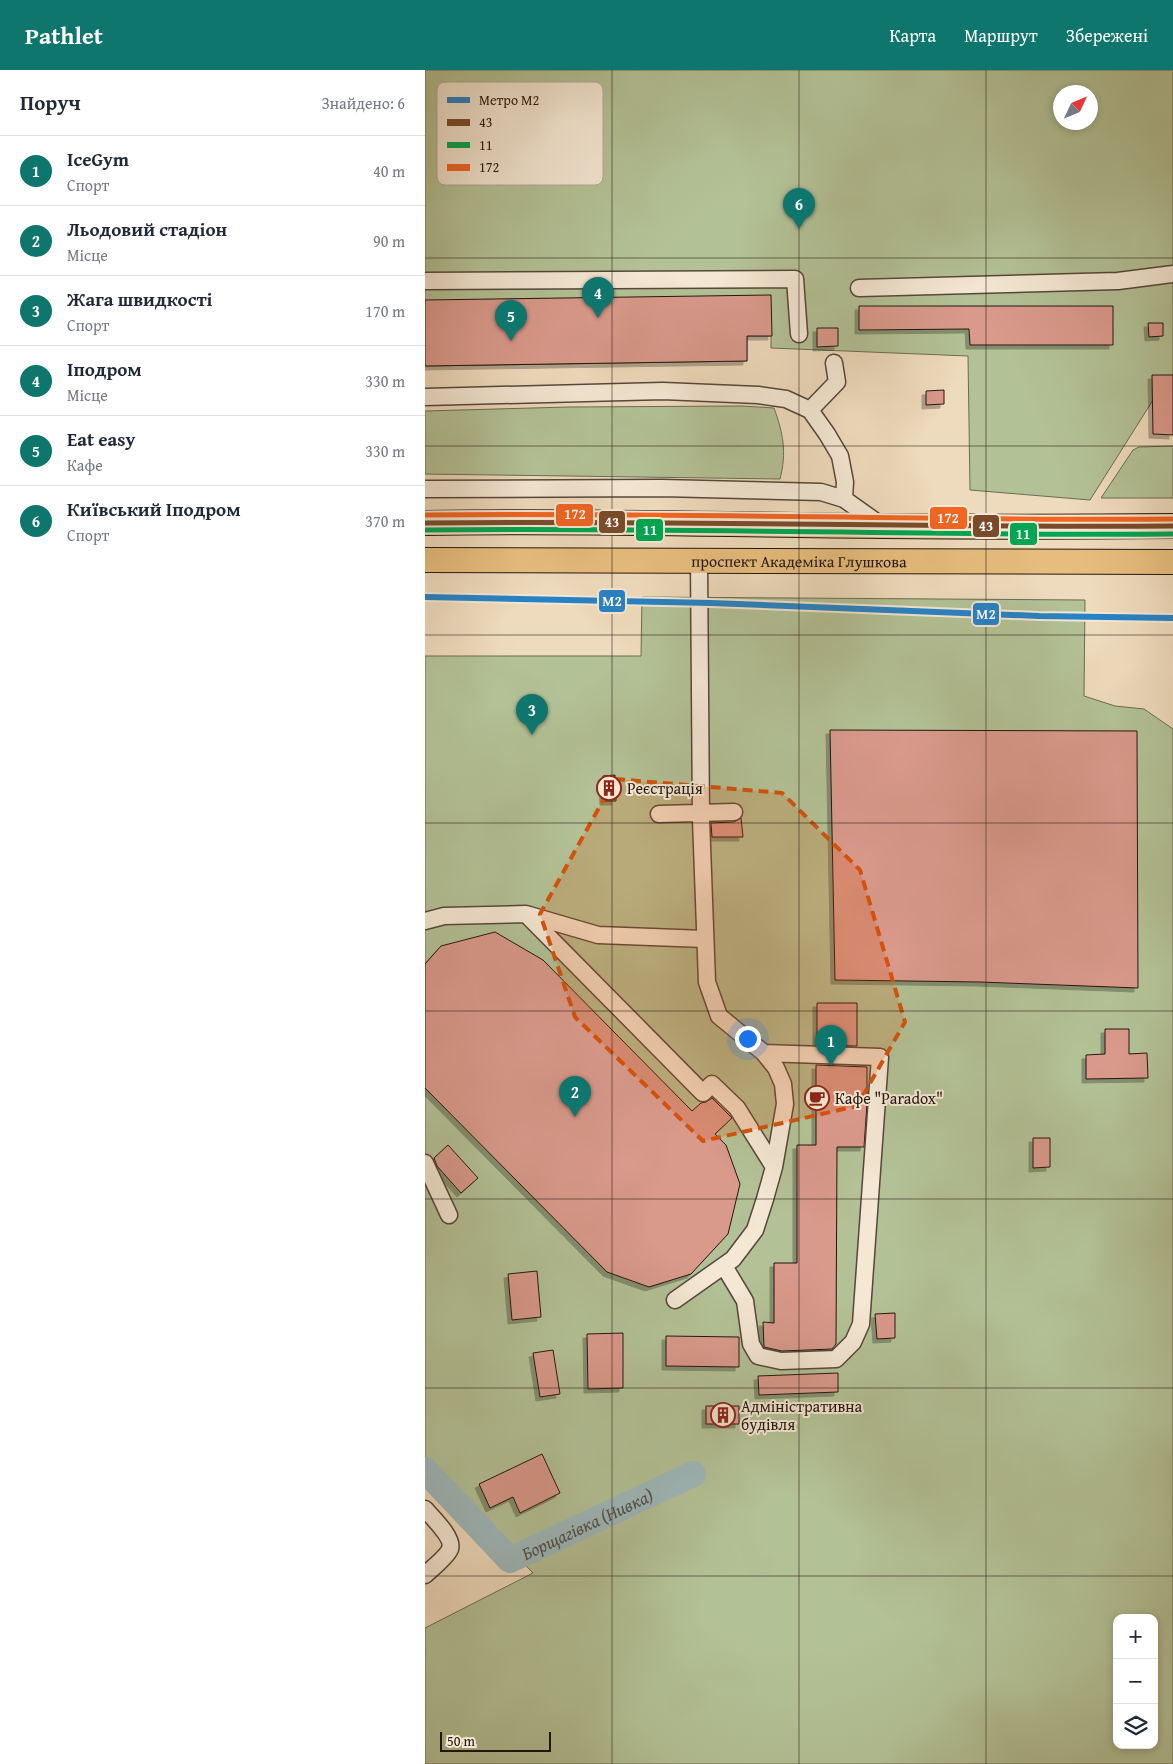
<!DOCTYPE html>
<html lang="uk">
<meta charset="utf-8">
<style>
:root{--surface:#fff;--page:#f2f2f3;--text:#1f2937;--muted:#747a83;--line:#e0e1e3;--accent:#0f766e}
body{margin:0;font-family:"Gentium Book Plus",serif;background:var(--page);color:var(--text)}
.controls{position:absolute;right:15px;bottom:15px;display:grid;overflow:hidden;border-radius:10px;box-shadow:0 2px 8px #0003}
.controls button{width:45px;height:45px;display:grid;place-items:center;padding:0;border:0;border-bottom:1px solid var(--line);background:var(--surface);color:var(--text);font:25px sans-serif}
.compass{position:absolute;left:628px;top:15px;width:45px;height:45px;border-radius:50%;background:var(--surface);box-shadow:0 2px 8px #0003;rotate:46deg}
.scale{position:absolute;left:15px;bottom:12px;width:111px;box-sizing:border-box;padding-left:5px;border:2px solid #23160e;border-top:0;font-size:14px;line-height:18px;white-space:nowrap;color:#23160e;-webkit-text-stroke:4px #f4e7d3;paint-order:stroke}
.you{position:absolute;left:322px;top:968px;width:18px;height:18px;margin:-12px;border:4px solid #fff;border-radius:50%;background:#1a73e8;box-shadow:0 0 0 8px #1a73e833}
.badge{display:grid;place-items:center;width:32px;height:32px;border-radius:50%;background:var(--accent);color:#fff;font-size:16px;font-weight:700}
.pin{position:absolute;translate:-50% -41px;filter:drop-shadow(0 1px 2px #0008)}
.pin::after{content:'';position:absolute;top:26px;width:18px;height:15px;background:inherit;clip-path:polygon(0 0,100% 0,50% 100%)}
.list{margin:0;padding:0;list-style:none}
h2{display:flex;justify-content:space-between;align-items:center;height:65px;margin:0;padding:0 20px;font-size:21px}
h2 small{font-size:16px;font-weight:400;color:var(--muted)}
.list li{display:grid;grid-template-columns:32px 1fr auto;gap:15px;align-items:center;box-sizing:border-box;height:70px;padding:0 20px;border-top:1px solid var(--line)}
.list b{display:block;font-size:19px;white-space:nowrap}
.list p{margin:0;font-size:16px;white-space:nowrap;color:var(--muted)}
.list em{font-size:16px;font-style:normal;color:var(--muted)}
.icon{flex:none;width:28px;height:28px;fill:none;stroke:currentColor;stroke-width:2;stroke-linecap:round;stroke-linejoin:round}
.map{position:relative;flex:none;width:748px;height:1694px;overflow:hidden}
header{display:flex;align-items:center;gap:30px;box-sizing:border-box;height:70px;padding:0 25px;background:var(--accent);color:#fff}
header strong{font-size:24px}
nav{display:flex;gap:28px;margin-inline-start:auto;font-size:18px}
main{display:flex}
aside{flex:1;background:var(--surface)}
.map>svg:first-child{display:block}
.green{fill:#b3c196;stroke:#6b6c52;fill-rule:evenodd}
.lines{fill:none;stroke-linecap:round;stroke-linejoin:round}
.river{stroke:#9eb8bb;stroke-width:26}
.building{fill:#d9998b;stroke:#23160e;filter:url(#shadow)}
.minor-casing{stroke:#56473a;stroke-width:19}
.highway-casing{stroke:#23160e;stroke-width:26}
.minor{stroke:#f4e7d3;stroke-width:16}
.highway{stroke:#e7bd7e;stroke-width:24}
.bus-1-casing{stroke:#f4e7d3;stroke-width:9}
.bus-2-casing{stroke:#f4e7d3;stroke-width:9}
.bus-3-casing{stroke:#f4e7d3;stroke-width:9}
.bus-1{stroke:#7a4b2a;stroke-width:5}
.bus-2{stroke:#00a651;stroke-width:5}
.bus-3{stroke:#f26522;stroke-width:5}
.metro-1-casing{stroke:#f4e7d3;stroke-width:10}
.metro-1{stroke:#2782c5;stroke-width:6}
.marked{fill:#d4520c;fill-opacity:0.2;stroke:#d4520c;stroke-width:4;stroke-dasharray:10 6;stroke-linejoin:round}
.grid{fill:none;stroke:#23160e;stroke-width:1;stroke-opacity:0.55}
.labels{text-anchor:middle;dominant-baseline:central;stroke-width:4;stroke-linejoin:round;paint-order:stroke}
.street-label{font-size:16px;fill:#23160e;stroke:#f4e7d3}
.poi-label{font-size:16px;fill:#23160e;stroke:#f4e7d3;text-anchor:start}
.water-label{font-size:18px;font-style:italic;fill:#4e4f4b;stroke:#f4e7d3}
.key{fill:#f4e7d3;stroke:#b5a898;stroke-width:1}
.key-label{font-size:14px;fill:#23160e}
.line-badge{stroke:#f4e7d3;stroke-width:2}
.badge-label{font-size:14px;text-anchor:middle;font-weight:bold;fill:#fff}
</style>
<header>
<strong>Pathlet</strong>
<nav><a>Карта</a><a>Маршрут</a><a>Збережені</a></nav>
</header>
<main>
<aside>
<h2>Поруч<small>Знайдено: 6</small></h2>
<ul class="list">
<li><span class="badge">1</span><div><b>IceGym</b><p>Спорт</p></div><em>40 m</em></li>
<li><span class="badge">2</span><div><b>Льодовий стадіон</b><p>Місце</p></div><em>90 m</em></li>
<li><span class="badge">3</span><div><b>Жага швидкості</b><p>Спорт</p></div><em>170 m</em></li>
<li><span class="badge">4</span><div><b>Іподром</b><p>Місце</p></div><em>330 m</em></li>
<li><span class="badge">5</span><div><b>Eat easy</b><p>Кафе</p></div><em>330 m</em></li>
<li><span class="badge">6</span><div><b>Київський Іподром</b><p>Спорт</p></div><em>370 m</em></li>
</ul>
</aside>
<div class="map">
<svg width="748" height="1694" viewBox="0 0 748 1694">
<defs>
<filter id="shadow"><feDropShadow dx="-4" dy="4" stdDeviation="0" flood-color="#0004"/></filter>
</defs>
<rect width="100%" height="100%" fill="#eedabc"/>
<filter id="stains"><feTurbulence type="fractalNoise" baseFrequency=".004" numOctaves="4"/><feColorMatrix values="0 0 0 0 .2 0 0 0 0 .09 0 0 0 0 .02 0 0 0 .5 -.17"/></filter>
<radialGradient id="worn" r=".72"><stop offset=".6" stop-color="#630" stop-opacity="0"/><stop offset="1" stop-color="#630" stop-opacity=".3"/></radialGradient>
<path class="green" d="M0,0H748V305L728,330L665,430L545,420L543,286L346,278V266H322V291L0,296ZM636,22H666V52H636Z
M318,336L349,338C358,363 362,382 355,409L0,404V341L143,337Z
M748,376V428H676L708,380L714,377Z
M217,527L660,530L659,626L690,636L719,639L748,659V1694H0V1558L108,1503L0,1391V586H216ZM692,1548H729V1675H692Z"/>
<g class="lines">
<path class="river" id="s1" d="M0,1400L85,1490L268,1404"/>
</g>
<path class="building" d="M346,225L347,266H322V291L0,296V230Z
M434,236H688V275H545L544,259L434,260Z
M723,253H738V266L724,267Z
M392,258H413V276L392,277Z
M727,305H748V365L728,364Z
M519,320V334L501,335V321Z
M405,660L712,661L713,918L555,912L410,910Z
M190,705L191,731H179L178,706Z
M316,748L318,767H287L286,753L309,752Z
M70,862L118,890L267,1041L276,1033L281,1032L287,1028L307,1048L290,1064L301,1075L315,1114L303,1164L266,1204L224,1217L182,1202L0,1018V894L16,876Z
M392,933H432V976L392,975Z
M680,959H704V984L722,983L723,1008L661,1009V985L680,984Z
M391,995L442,997V1034L439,1077H412L411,1274L407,1279L357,1281L339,1277L338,1252L349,1253V1193H372V1075H391Z
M608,1068H625V1097L608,1098Z
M23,1075L53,1108L36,1123L12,1096L9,1088Z
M112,1201L116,1247L87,1250L83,1204Z
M470,1243V1268L452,1269L450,1244Z
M198,1263V1318L163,1319L162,1264Z
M241,1266L314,1267V1297L241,1296Z
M128,1280L135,1324L115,1327L108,1283Z
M413,1303V1322L334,1325L333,1306Z
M281,1336H314V1354H281Z
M117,1384L135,1423L95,1443L88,1427L65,1438L54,1414Z"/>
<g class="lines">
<defs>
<path id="minor" d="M0,211L370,209L374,264
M434,218L693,211L748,204
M0,327L238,321L333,325L361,329L385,340L402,364L415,386L420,412L419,429
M385,340L412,312L409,293
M0,419L237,418L396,422L419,429L457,456
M234,744L309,742
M101,844L278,1023L287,1014L312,1038L349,1097
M0,851L19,846L101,844L173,865L280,869
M0,1093L24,1145
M299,1196L320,1231L326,1274L333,1286L356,1291L411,1289L428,1272L436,1254L455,987L339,983
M250,1230L308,1189L330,1160L340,1129L349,1097L360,1034L358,1014L351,998L339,983L294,946L282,912L276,749L274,491
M0,1439C7,1447 29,1468 25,1479C22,1487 6,1499 0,1505"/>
<g id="highway">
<path d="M0,453C152,450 305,455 457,456C554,457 651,457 748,456"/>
<path id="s2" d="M0,490L748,492"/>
</g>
</defs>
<use href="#minor" class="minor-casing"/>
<use href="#highway" class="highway-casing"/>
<use href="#minor" class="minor"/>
<use href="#highway" class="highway"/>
<defs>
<path id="bus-1" d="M0,453C249,450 499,458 748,456"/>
<path id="bus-2" d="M0,460C249,457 499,466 748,464"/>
<path id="bus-3" d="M0,445C249,442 499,451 748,449"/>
</defs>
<use href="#bus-1" class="bus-1-casing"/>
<use href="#bus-2" class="bus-2-casing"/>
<use href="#bus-3" class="bus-3-casing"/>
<use href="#bus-1" class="bus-1"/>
<use href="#bus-2" class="bus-2"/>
<use href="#bus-3" class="bus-3"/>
<defs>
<path id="metro-1" d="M0,527L286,533L614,546L748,548"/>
</defs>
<use href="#metro-1" class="metro-1-casing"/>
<use href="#metro-1" class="metro-1"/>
</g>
<path class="marked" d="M190,709L357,723L435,800L480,952L432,1036L278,1071L150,947L115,844Z"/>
<path class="grid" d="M187,0V1694M374,0V1694M561,0V1694M0,188H748M0,376H748M0,565H748M0,753H748M0,941H748M0,1129H748M0,1318H748M0,1506H748"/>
<defs>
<symbol id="building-ring" viewBox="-11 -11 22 22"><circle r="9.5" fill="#f4e7d3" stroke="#8f2418" stroke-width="1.5"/><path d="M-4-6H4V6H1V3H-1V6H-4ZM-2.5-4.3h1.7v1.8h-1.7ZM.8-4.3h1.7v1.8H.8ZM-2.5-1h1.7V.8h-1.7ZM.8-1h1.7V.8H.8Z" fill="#8f2418"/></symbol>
<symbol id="cafe-ring" viewBox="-11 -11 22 22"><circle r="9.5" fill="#f4e7d3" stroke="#8f2418" stroke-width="1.5"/><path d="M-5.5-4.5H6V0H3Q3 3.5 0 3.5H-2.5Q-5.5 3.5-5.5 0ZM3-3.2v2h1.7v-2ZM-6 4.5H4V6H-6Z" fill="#8f2418"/></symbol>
</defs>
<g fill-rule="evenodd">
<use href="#building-ring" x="170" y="704" width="28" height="28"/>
<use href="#cafe-ring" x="378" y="1014" width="28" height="28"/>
<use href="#building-ring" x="284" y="1331" width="28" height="28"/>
</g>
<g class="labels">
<g class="street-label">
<text stroke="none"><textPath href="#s2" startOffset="374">проспект Академіка Глушкова</textPath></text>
</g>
<g class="poi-label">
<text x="202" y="718">Реєстрація</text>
<text x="410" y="1028">Кафе "Paradox"</text>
<text x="316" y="1336">Адміністративна<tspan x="316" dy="18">будівля</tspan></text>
</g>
<g class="water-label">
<text stroke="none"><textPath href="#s1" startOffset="209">Борщагівка (Нивка)</textPath></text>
</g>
</g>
<rect x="12" y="12" width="166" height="103" rx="8" class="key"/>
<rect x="22" y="27" width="23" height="6" fill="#2782c5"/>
<rect x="22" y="49" width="23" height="7" fill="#7a4b2a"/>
<rect x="22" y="72" width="23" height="6" fill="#00a651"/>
<rect x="22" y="94" width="23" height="7" fill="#f26522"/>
<g class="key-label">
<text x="54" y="35">Метро M2</text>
<text x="54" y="57">43</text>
<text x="54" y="80">11</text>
<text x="54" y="102">172</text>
</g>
<g class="line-badge">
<rect x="130" y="433" width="39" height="24" rx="5" fill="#f26522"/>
<rect x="504" y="436" width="39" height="24" rx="5" fill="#f26522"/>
<rect x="173" y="440" width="28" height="24" rx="5" fill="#7a4b2a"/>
<rect x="547" y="444" width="28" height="24" rx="5" fill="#7a4b2a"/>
<rect x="210" y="448" width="29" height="24" rx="5" fill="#00a651"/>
<rect x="584" y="452" width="29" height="24" rx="5" fill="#00a651"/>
<rect x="173" y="519" width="28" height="24" rx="5" fill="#2782c5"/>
<rect x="547" y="532" width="28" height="24" rx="5" fill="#2782c5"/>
</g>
<g class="badge-label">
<text x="150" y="449">172</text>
<text x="523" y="453">172</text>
<text x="187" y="457">43</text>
<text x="561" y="461">43</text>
<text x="225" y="465">11</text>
<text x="598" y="469">11</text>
<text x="187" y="536">M2</text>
<text x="561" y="549">M2</text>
</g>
<rect width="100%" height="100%" filter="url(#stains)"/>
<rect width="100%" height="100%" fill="url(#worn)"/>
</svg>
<div class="controls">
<button>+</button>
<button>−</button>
<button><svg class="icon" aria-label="layers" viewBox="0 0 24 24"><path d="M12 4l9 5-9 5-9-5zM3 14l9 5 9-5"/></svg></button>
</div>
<svg class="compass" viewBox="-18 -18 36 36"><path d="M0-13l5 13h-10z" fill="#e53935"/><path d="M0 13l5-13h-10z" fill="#747a83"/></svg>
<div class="scale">50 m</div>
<div class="you"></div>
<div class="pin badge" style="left:406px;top:996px">1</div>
<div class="pin badge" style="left:150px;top:1047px">2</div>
<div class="pin badge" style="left:107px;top:665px">3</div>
<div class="pin badge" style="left:173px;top:248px">4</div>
<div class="pin badge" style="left:86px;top:271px">5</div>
<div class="pin badge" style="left:374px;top:159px">6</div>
</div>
</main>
